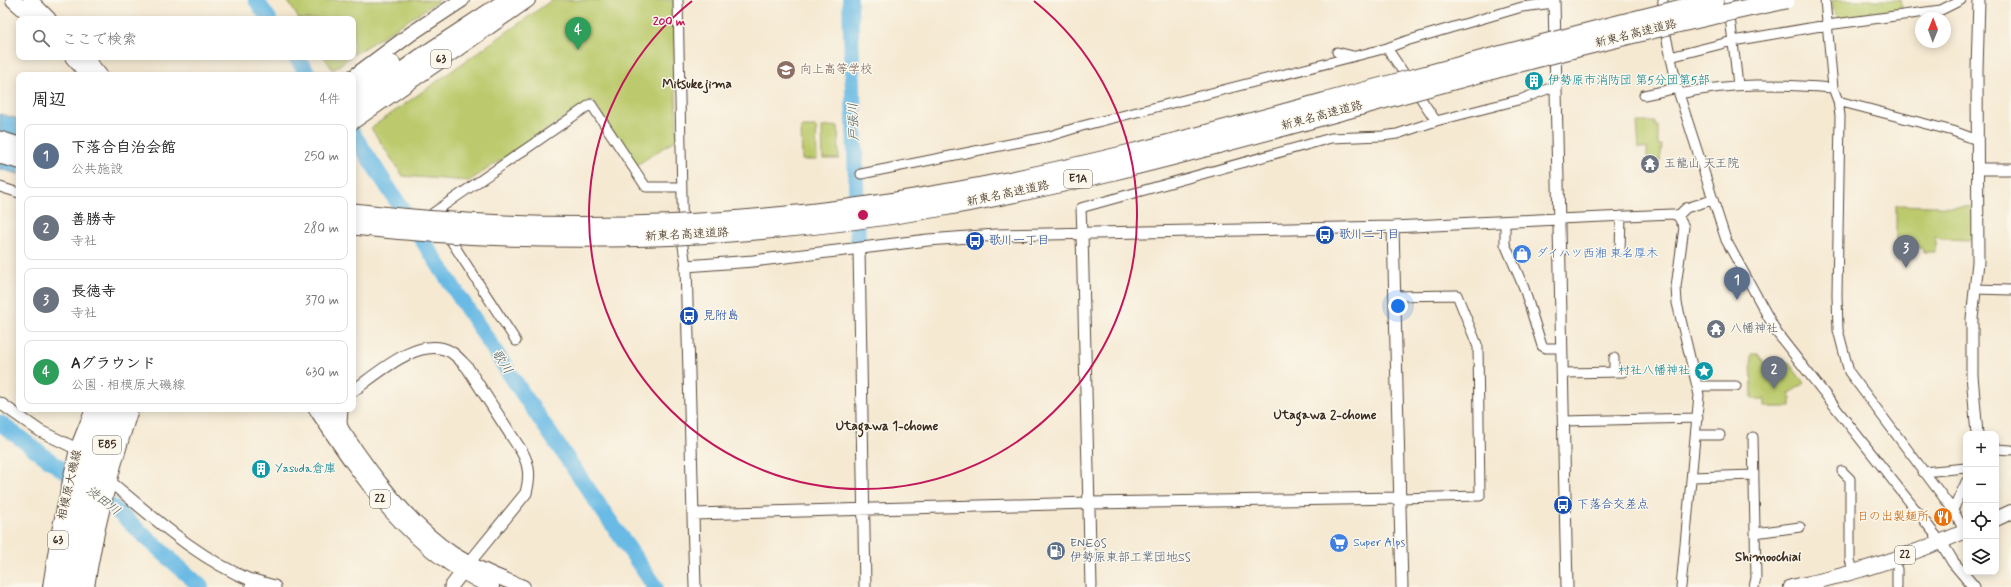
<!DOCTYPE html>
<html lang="ja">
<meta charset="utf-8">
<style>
:root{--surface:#fff;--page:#f6f6f6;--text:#222;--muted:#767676;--line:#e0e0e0;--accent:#7c3aed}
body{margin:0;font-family:Mynerve,"Klee One",sans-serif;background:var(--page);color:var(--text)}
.controls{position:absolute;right:12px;bottom:12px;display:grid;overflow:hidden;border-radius:8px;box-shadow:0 2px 10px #0003}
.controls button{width:36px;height:36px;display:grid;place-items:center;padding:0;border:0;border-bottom:1px solid var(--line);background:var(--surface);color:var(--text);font:20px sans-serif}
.compass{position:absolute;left:1915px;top:12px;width:36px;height:36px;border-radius:50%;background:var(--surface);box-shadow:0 2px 10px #0003;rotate:1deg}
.you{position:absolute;left:1398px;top:306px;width:14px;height:14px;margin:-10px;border:3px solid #fff;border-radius:50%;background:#1a73e8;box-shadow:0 0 0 6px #1a73e833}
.badge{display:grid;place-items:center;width:26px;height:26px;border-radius:50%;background:var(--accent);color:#fff;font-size:13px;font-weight:700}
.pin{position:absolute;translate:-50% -33px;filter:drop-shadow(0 1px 2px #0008)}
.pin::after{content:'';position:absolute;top:21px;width:14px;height:12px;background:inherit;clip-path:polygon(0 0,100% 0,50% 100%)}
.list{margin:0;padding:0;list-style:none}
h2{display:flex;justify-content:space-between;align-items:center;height:52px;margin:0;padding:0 16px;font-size:17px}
h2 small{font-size:13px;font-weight:400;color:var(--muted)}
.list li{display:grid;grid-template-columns:26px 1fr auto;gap:12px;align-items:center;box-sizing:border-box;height:64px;margin:0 8px 8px;padding:0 8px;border:1px solid var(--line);border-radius:8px}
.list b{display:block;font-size:15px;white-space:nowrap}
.list p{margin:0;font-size:13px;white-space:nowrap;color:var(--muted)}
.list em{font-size:13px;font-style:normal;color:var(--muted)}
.icon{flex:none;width:22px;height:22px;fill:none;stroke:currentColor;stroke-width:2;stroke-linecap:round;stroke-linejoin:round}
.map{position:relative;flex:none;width:2011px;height:587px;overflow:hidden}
.search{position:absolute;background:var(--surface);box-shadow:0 2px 10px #0003;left:16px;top:16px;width:340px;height:44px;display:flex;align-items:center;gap:10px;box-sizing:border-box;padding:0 14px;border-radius:8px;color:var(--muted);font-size:15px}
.panel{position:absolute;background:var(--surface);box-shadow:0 2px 10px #0003;left:16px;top:72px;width:340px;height:340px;border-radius:8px}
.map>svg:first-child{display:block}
.green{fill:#bcca6d;stroke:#7c7a46}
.water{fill:#69bae4;stroke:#527281}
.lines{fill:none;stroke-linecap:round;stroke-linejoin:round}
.river{stroke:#69bae4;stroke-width:16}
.minor-casing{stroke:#574739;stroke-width:11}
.tertiary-casing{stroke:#574739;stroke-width:13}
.secondary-casing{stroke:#574739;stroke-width:15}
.primary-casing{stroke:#574739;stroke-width:16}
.motorway-casing{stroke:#574739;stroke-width:19}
.minor{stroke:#fff;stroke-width:9}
.tertiary{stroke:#fff;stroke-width:11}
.secondary{stroke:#fff;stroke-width:13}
.primary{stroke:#fff;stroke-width:14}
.motorway{stroke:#fff;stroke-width:17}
.motorway-bridge-casing{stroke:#574739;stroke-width:19;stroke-linecap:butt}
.motorway-bridge{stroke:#fff;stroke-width:17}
.ring{fill:none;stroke:#c2185b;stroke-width:2}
.labels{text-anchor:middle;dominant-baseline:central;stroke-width:3;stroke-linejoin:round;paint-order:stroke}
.shield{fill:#fbf7ec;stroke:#75685c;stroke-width:1}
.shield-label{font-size:11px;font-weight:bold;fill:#3b2a1e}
.street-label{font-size:12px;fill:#3b2a1e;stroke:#fbf7ec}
.education-label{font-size:12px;fill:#785e54;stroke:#fbf7ec;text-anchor:start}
.culture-label{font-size:12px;fill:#0d838f;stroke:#fbf7ec;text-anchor:start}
.worship-label{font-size:12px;fill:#5b616d;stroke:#fbf7ec;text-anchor:start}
.transit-label{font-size:12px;fill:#164399;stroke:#fbf7ec;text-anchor:start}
.shop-label{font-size:12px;fill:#366cbe;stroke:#fbf7ec;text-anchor:start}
.food-label{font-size:12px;fill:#c56008;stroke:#fbf7ec;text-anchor:end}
.service-label{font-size:12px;fill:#4e5e75;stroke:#fbf7ec;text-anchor:start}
.neighbourhood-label{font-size:13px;font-weight:bold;fill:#3b2a1e;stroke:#fbf7ec}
.water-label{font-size:13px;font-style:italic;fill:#4b5c63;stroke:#fbf7ec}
.centre{fill:#c2185b;stroke:#fbf7ec;stroke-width:2}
.ring-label{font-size:12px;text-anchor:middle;font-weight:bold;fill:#c2185b;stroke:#fbf7ec;stroke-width:3;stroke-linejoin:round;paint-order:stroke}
</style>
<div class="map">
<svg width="2011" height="587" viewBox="0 0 2011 587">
<rect width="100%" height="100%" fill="#fbf7ec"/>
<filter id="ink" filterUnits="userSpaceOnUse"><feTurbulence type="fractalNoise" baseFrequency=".025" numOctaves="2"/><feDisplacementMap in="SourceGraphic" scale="8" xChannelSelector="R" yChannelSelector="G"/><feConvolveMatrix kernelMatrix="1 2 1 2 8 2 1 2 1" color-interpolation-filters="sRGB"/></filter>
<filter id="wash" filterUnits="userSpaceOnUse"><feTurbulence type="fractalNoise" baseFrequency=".012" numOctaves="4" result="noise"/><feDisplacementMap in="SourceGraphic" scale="16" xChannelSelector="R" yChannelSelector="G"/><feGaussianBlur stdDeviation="0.9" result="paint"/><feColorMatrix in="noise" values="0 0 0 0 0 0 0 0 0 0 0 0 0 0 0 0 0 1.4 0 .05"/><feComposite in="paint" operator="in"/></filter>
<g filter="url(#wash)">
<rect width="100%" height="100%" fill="#f5e9d2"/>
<path class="green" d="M287,0H440L353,55V19H299Z
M552,0H674L677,139L635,166L592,100L469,181L403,176L371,128Z
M1832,0H1901L1902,10L1840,19L1833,11Z
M324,57H350L333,70Z
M1637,122H1655V126H1658V145H1662L1660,161H1647V148H1639Z
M838,126L839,159H823L822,127Z
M801,127H816L817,160H802Z
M1896,205L1972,207V240L1941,239L1935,236V252H1923L1922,248H1917V245L1899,244V241L1896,240Z
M1751,354H1758L1772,373L1788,362L1804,383L1789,394L1791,398V407H1765V399H1752Z"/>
<path class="water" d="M0,114L19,119V174L0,169Z"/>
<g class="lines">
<path class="river" d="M256,0L269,19
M850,0L858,243
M296,57L309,75
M353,134L523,394L655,587
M0,423L116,510L201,587"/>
</g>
</g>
<g filter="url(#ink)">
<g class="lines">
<defs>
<path id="minor" d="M678,0L683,246L686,266
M1663,0L1662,18L1679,94L1726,240L1777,333L1941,542
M1728,0L1738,85
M1825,0L1833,88L1838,101L1840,116L1837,295L1838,330L1849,372L1953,510L1965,532
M1387,48L1436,121
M1337,52L1353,56
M1670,57L1733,41L1827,25L1941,10L1961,0
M1679,94C1735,82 1776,84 1833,88
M1644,95L1678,88
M1838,101L1953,131L1977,140
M861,174L1050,136L1082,126L1387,48L1406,41L1522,7L1554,3
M0,187L19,193
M1678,216L1686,208L1712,200
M1558,219L1672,214L1678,216L1684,227L1676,287L1677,303L1699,395L1681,587
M438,221L433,213L591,104L646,187H682
M1505,222V244L1524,288L1542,346L1546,348H1562
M446,233L516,341
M1082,234L1081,208L1084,207L1331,138L1382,136L1397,134L1436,121L1522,99L1555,86
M1620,250L1621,216
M1975,289L2011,290
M1394,296L1457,295L1478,347L1480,496L1399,498
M1614,358V372
M1562,373L1623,372
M1698,386H1736
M1563,421L1698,418
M1696,435H1720
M1753,437L1756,578L1754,587
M1996,449L2011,450
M1842,471L1850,479V560L1854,573
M1923,472L1966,468
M1692,477L1754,475
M1953,510L1966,482
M1755,533L1800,527
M1897,569V587"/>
<path id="tertiary" d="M1554,0L1567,587
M1978,169H2011
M1393,227L1402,587
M1082,234L1091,587
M859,249L865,587
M353,391C377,374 420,334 451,352C457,356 462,362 467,367L522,452C530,466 530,478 526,493L469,563
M0,403L40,431L77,449
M342,409L341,423L343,430
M1977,434L1972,375V319L1978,262L1977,70L1979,0
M108,480C154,518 198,559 253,581
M693,514L1089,503L1399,498
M1941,542L1953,562L1974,587
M695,587L686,266L753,261L928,240L996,235L1393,227L1558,219"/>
<path id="secondary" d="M252,587L253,581L274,587
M451,587L469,563"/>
<path id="primary" d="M13,0L34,19
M30,0L49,19
M72,57L88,75
M85,57L100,75
M353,77L412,33L462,0
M353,122L528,0
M316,409C362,479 412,553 492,587
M328,409C360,458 404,522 453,554C475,568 499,578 523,587
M1996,519L2011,512
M50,587L58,536L77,449L93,409
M87,587C96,525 112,468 131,409
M1791,587C1853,575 1909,556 1966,531"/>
<path id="motorway" d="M353,92L392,64
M353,107L420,58L508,0
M0,140L19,146
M0,155L19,160
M61,587C71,527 83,466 106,409
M74,587C83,526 96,466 120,409"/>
</defs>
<use href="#minor" class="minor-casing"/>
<use href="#tertiary" class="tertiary-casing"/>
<use href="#secondary" class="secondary-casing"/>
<use href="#primary" class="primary-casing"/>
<use href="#motorway" class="motorway-casing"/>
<use href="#minor" class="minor"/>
<use href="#tertiary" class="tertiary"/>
<use href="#secondary" class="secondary"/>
<use href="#primary" class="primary"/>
<use href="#motorway" class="motorway"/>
<defs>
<path id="motorway-bridge" d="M353,212C547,235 745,228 937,194C1067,172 1196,137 1323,102C1454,67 1584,31 1715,0
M353,226C548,247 745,241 938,208C1056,188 1173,157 1288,126C1454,81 1618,34 1786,0"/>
</defs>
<use href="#motorway-bridge" class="motorway-bridge-casing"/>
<use href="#motorway-bridge" class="motorway-bridge"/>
</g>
</g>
<path class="ring" d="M1034 1A274 274 0 1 1 692 1"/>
<defs>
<symbol id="school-disc" viewBox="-11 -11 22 22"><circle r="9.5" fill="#8d6e63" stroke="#fbf7ec"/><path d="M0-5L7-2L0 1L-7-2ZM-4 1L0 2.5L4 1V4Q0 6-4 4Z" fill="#fff"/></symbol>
<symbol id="building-disc" viewBox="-11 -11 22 22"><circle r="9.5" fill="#0f9aa8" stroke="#fbf7ec"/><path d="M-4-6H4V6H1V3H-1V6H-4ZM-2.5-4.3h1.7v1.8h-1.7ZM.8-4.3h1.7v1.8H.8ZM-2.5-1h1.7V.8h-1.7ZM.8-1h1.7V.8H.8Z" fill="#fff"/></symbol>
<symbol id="temple-disc" viewBox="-11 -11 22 22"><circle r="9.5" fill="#6b7280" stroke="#fbf7ec"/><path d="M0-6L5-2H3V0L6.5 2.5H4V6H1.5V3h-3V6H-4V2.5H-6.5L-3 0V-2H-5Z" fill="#fff"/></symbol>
<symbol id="bus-disc" viewBox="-11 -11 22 22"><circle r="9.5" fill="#1a4fb4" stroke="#fbf7ec"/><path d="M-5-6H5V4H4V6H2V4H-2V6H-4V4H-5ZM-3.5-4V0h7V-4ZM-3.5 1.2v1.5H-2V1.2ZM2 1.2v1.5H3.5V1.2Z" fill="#fff"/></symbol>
<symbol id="shop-disc" viewBox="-11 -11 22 22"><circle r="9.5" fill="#3f7fe0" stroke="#fbf7ec"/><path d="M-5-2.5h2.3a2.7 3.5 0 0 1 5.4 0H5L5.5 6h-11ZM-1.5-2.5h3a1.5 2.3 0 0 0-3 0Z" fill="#fff"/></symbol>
<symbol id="sight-disc" viewBox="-11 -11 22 22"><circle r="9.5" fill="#0f9aa8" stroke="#fbf7ec"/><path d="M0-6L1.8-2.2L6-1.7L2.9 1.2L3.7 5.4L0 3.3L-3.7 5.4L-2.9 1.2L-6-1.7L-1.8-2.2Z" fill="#fff"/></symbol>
<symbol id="restaurant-disc" viewBox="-11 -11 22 22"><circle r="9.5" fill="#e8710a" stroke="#fbf7ec"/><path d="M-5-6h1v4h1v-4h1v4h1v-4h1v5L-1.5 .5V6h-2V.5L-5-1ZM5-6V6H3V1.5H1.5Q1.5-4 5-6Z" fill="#fff"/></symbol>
<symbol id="supermarket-disc" viewBox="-11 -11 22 22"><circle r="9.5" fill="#3f7fe0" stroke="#fbf7ec"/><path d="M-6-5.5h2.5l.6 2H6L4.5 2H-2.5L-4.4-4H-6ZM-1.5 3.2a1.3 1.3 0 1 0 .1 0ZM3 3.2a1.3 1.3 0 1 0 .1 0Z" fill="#fff"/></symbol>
<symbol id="fuel-disc" viewBox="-11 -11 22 22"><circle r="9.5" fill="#5c6f8a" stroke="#fbf7ec"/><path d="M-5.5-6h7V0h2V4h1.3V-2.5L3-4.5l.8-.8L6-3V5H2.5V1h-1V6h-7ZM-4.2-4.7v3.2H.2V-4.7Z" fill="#fff"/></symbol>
</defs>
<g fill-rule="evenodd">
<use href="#school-disc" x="775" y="59" width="22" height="22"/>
<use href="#building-disc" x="1523" y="70" width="22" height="22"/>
<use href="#temple-disc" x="1639" y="153" width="22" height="22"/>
<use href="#bus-disc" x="1314" y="224" width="22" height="22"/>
<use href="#bus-disc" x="964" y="230" width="22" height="22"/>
<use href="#shop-disc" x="1511" y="243" width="22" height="22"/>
<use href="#bus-disc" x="678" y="305" width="22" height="22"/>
<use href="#temple-disc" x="1705" y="318" width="22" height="22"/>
<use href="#sight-disc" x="1693" y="360" width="22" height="22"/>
<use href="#building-disc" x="250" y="458" width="22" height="22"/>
<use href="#bus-disc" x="1552" y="494" width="22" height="22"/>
<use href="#restaurant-disc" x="1932" y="506" width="22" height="22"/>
<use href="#supermarket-disc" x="1328" y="532" width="22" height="22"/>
<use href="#fuel-disc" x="1045" y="540" width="22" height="22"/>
</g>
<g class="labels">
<g class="shield">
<rect x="431" y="50" width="20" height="18" rx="3"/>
<rect x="1064" y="170" width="28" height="18" rx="3"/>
<rect x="93" y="436" width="28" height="18" rx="3"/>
<rect x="370" y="490" width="20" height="18" rx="3"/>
<rect x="48" y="531" width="20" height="18" rx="3"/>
<rect x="1895" y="546" width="20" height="18" rx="3"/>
</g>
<g class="shield-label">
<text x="441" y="59">63</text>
<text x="1078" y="179">E1A</text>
<text x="107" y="445">E85</text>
<text x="380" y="499">22</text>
<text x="58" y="540">63</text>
<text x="1905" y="555">22</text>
</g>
<g class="street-label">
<text transform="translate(1636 34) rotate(-14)">新東名高速道路</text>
<text transform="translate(1322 116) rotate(-15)">新東名高速道路</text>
<text transform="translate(1008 194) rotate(-12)">新東名高速道路</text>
<text transform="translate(687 235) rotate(-3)">新東名高速道路</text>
<text transform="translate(70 485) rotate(-77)">相模原大磯線</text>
</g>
<g class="education-label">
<text x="800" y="70">向上高等学校</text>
</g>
<g class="culture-label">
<text x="1548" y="81">伊勢原市消防団 第5分団第5部</text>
<text x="1690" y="371" text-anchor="end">村社八幡神社</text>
<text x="275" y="469">Yasuda倉庫</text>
</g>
<g class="worship-label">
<text x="1664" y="164">玉龍山 天王院</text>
<text x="1730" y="329">八幡神社</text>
</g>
<g class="transit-label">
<text x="1339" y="235">歌川二丁目</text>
<text x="989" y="241">歌川一丁目</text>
<text x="703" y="316">見附島</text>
<text x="1577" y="505">下落合交差点</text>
</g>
<g class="shop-label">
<text x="1536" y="254">ダイハツ西湘 東名厚木</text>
<text x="1353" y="543">Super Alps</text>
</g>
<g class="food-label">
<text x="1929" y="517">日の出製麺所</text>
</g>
<g class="service-label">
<text x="1070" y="544">ENEOS<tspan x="1070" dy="14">伊勢原東部工業団地SS</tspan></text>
</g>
<g class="neighbourhood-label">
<text x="697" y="84">Mitsukejima</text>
<text x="1325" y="415">Utagawa 2-chome</text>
<text x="887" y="426">Utagawa 1-chome</text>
<text x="1768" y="557">Shimoochiai</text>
</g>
<g class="water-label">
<text transform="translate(854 122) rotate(-92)">戸張川</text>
<text transform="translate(502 362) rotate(57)">歌川</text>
<text transform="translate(103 501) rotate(38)">渋田川</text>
</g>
</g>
<circle cx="863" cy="215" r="6" class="centre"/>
<g class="ring-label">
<text x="669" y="25">200 m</text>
</g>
</svg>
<div class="controls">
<button>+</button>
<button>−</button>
<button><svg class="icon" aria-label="locate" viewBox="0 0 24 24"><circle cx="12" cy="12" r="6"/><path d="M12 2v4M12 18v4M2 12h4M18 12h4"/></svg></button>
<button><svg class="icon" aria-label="layers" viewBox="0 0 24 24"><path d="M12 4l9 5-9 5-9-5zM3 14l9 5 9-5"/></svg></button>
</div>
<svg class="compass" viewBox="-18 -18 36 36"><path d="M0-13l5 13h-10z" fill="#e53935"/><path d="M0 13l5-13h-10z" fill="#767676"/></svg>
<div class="you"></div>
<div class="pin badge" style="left:1737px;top:300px;background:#5c6f8a">1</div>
<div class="pin badge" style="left:1774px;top:389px;background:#6b7280">2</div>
<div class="pin badge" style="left:1906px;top:268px;background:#6b7280">3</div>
<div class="pin badge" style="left:578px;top:50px;background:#2e9e5b">4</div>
<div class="search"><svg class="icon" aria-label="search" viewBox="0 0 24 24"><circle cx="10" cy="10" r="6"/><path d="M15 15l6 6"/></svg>ここで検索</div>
<section class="panel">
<h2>周辺<small>4件</small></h2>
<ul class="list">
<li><span class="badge" style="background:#5c6f8a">1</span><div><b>下落合自治会館</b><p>公共施設</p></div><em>250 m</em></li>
<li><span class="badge" style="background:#6b7280">2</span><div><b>善勝寺</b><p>寺社</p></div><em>280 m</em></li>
<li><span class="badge" style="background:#6b7280">3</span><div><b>長徳寺</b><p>寺社</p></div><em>370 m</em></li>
<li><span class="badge" style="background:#2e9e5b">4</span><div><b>Aグラウンド</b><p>公園 · 相模原大磯線</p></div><em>630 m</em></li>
</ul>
</section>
</div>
